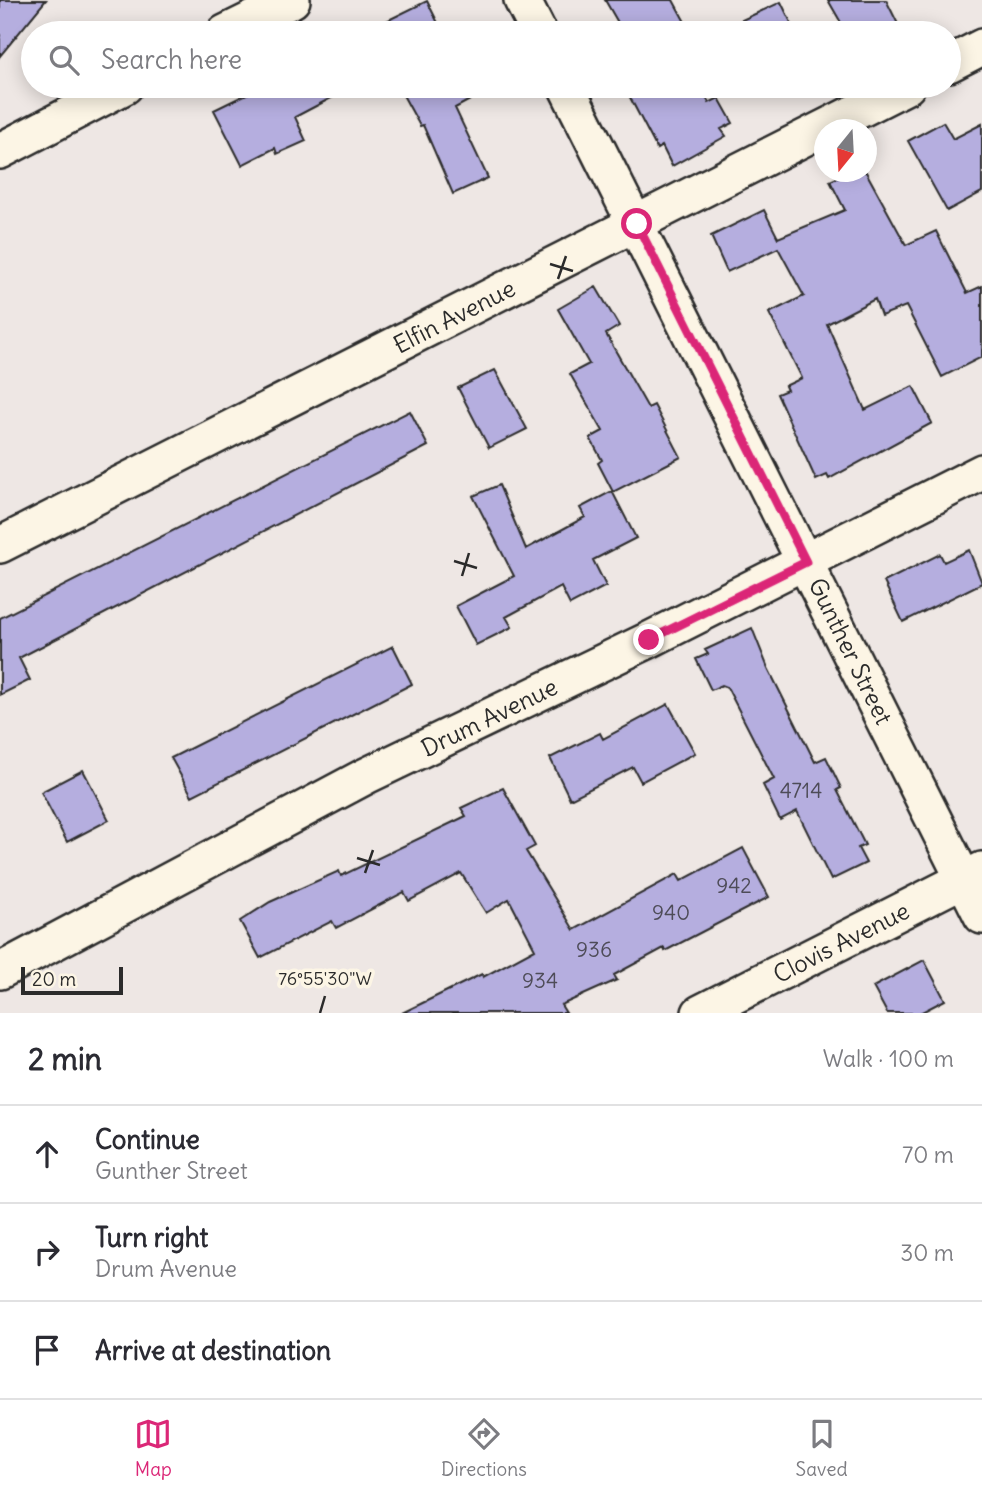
<!DOCTYPE html>
<meta charset="utf-8">
<style>
:root{--surface:#fff;--page:#f7f7f7;--text:#2b2b33;--muted:#7c7c81;--line:#e1e1e2;--accent:#db2777}
body{margin:0;font-family:Delius,sans-serif;background:var(--page);color:var(--text)}
.compass{position:absolute;left:814px;top:119px;width:63px;height:63px;border-radius:50%;background:var(--surface);box-shadow:0 4px 18px #0003;rotate:198deg}
.scale{position:absolute;left:21px;bottom:18px;width:102px;box-sizing:border-box;padding-left:7px;border:4px solid #2b2b2b;border-top:0;font-size:19px;line-height:24px;white-space:nowrap;color:#2b2b2b;-webkit-text-stroke:5px #fcf5e5;paint-order:stroke}
.stop{position:absolute;width:21px;height:21px;margin:-16px;border:5px solid #db2777;border-radius:50%;background:#fff}
.stop.end{background:#db2777;border-color:#fff;box-shadow:0 2px 7px #0008}
.list{margin:0;padding:0;list-style:none}
h2{display:flex;justify-content:space-between;align-items:center;height:91px;margin:0;padding:0 28px;font-size:30px}
h2 small{font-size:23px;font-weight:400;color:var(--muted)}
.list li{display:grid;grid-template-columns:46px 1fr auto;gap:21px;align-items:center;box-sizing:border-box;height:98px;padding:0 28px;border-top:2px solid var(--line)}
.list b{display:block;font-size:26px;white-space:nowrap}
.list p{margin:0;font-size:23px;white-space:nowrap;color:var(--muted)}
.list em{font-size:23px;font-style:normal;color:var(--muted)}
.icon{flex:none;width:38px;height:38px;fill:none;stroke:currentColor;stroke-width:2;stroke-linecap:round;stroke-linejoin:round}
.map{position:relative;flex:none;width:982px;height:1013px;overflow:hidden}
.search{position:absolute;background:var(--surface);box-shadow:0 4px 18px #0003;left:21px;right:21px;top:21px;height:77px;display:flex;align-items:center;gap:18px;box-sizing:border-box;padding:0 24px;border-radius:38px;color:var(--muted);font-size:26px}
.sheet{height:385px;background:var(--surface)}
nav{display:flex;justify-content:space-around;align-items:center;box-sizing:border-box;height:98px;border-top:2px solid var(--line);background:var(--surface);font-size:19px;color:var(--muted)}
nav a{display:grid;justify-items:center;gap:4px}
nav .on{color:var(--accent)}
.map>svg:first-child{display:block}
.building{fill:#b5aedf;stroke:#2b2b2b;stroke-width:2}
.lines{fill:none;stroke-linecap:round;stroke-linejoin:round}
.minor-casing{stroke:#2b2b2b;stroke-width:40}
.minor{stroke:#fcf5e5;stroke-width:35}
.route{stroke:#db2777;stroke-width:9}
.ticks{fill:none;stroke:#2b2b2b;stroke-width:2.5}
.labels{text-anchor:middle;dominant-baseline:central;stroke-width:7;stroke-linejoin:round;paint-order:stroke}
.number-label{font-size:21px;fill:#4e4c58}
.street-label{font-size:24px;fill:#2b2b2b;stroke:#fcf5e5}
.ticks-label{font-size:18px;text-anchor:middle;fill:#2b2b2b;stroke:#fcf5e5;stroke-width:7;stroke-linejoin:round;paint-order:stroke}
</style>
<div class="map">
<svg width="982" height="1013" viewBox="0 0 982 1013">
<rect width="100%" height="100%" fill="#eee7e4"/>
<filter id="ink" filterUnits="userSpaceOnUse"><feTurbulence type="fractalNoise" baseFrequency=".0143" numOctaves="2"/><feDisplacementMap in="SourceGraphic" scale="14" xChannelSelector="R" yChannelSelector="G"/><feConvolveMatrix kernelMatrix="1 2 1 2 8 2 1 2 1" color-interpolation-filters="sRGB"/></filter>
<g filter="url(#ink)">
<path class="building" d="M0,0H46L0,56Z
M605,0H673L691,33H624Z
M828,0H886L899,26L886,33H847Z
M427,1L443,33H362Z
M781,2L796,33H714Z
M263,86H354L295,117L306,141L277,154L275,148L242,165L214,110Z
M398,86H496L455,108L488,178L453,194L423,125L420,126Z
M624,86H700L709,103L719,98L733,123L721,129L726,136L672,166L662,146L657,149Z
M943,122L953,139L982,124V192L947,211L908,141Z
M850,172H866L906,245L936,231L967,293L982,286V357L942,377L906,306L881,316L875,299L827,324L865,410L913,386L932,423L829,479L827,475L816,480L777,394L787,390L785,386L802,378L769,313L804,296L778,248L727,272L711,236L764,210L778,238L845,210L830,181Z
M596,287L619,326L606,334L648,408L654,405L681,457L613,492L598,463L602,460L590,438L603,431L570,374L589,364L558,309Z
M495,370L527,429L489,448L458,388Z
M410,411L428,446L19,658L30,680L0,695V618Z
M499,485L526,549L585,517L580,508L612,491L636,538L593,560L606,586L570,605L561,587L506,617L512,627L476,645L456,606L514,576L473,496Z
M969,550L982,583L903,622L884,582L940,554L944,562Z
M752,628L768,668L815,762L826,757L841,788L837,790L865,845L858,848L866,863L831,880L797,811L780,820L763,785L774,779L727,687L722,685L711,690L696,659L708,654L705,650Z
M393,646L412,684L192,796L171,758Z
M668,704L695,753L641,782L633,767L570,799L550,758L600,733L603,739Z
M83,770L109,820L67,842L41,792Z
M503,788L535,846L526,851L574,930L677,874L681,881L743,848L769,897L665,951L664,948L614,975L617,980L561,1005L566,1013H402L482,974L483,977L535,949L509,899L486,913L461,873L409,901L404,892L336,928L332,921L260,958L240,921L270,902L339,871L341,876L466,816L461,808Z
M924,960L945,1000L920,1013H887L873,987Z"/>
<g class="lines">
<defs>
<path id="minor" d="M522,0L539,33
M225,33L292,0
M949,64L982,47
M566,86L982,916
M0,151L125,86
M0,545L907,86
M0,971L366,776L649,640L982,472
M700,1013L982,870"/>
</defs>
<use href="#minor" class="minor-casing"/>
<use href="#minor" class="minor"/>
</g>
</g>
<g class="lines" filter="url(#ink)">
<path class="route" d="M637,224L806,562L649,640"/>
</g>
<path class="ticks" d="M550,264L573,271M558,279L566,256M454,561L477,568M462,576L469,553M357,858L380,865M365,873L373,850M320,1013L325,996"/>
<g class="labels">
<g class="number-label">
<text x="801" y="790">4714</text>
<text x="734" y="885">942</text>
<text x="671" y="912">940</text>
<text x="594" y="949">936</text>
<text x="540" y="980">934</text>
</g>
<g class="street-label">
<text transform="translate(454 316) rotate(-27)">Elfin Avenue</text>
<text transform="translate(851 651) rotate(64)">Gunther Street</text>
<text transform="translate(489 717) rotate(-26)">Drum Avenue</text>
<text transform="translate(841 942) rotate(-27)">Clovis Avenue</text>
</g>
</g>
<g class="ticks-label">
<text x="325" y="985">76°55'30"W</text>
</g>
</svg>
<svg class="compass" viewBox="-18 -18 36 36"><path d="M0-13l5 13h-10z" fill="#e53935"/><path d="M0 13l5-13h-10z" fill="#7c7c81"/></svg>
<div class="scale">20 m</div>
<div class="stop" style="left:637px;top:224px"></div>
<div class="stop end" style="left:649px;top:640px"></div>
<div class="search"><svg class="icon" aria-label="search" viewBox="0 0 24 24"><circle cx="10" cy="10" r="6"/><path d="M15 15l6 6"/></svg>Search here</div>
</div>
<section class="sheet">
<h2>2 min<small>Walk · 100 m</small></h2>
<ul class="list">
<li><svg class="icon" aria-label="ahead" viewBox="0 0 24 24"><path d="M12 20V5M6 11l6-6 6 6"/></svg><div><b>Continue</b><p>Gunther Street</p></div><em>70 m</em></li>
<li><svg class="icon" aria-label="right" viewBox="0 0 24 24"><path d="M7 20v-9h11M14 6l5 5-5 5"/></svg><div><b>Turn right</b><p>Drum Avenue</p></div><em>30 m</em></li>
<li><svg class="icon" aria-label="arrive" viewBox="0 0 24 24"><path d="M6 21V4h12l-3 4 3 4H6"/></svg><div><b>Arrive at destination</b></div></li>
</ul>
</section>
<nav>
<a class="on"><svg class="icon" aria-label="map" viewBox="0 0 24 24"><path d="M3 6l6-2 6 2 6-2v14l-6 2-6-2-6 2zM9 4v14M15 6v14"/></svg>Map</a>
<a><svg class="icon" aria-label="directions" viewBox="0 0 24 24"><path d="M12 3l9 9-9 9-9-9zM9 14v-3h6M13 9l2 2-2 2"/></svg>Directions</a>
<a><svg class="icon" aria-label="saved" viewBox="0 0 24 24"><path d="M7 4h10v16l-5-4-5 4z"/></svg>Saved</a>
</nav>
